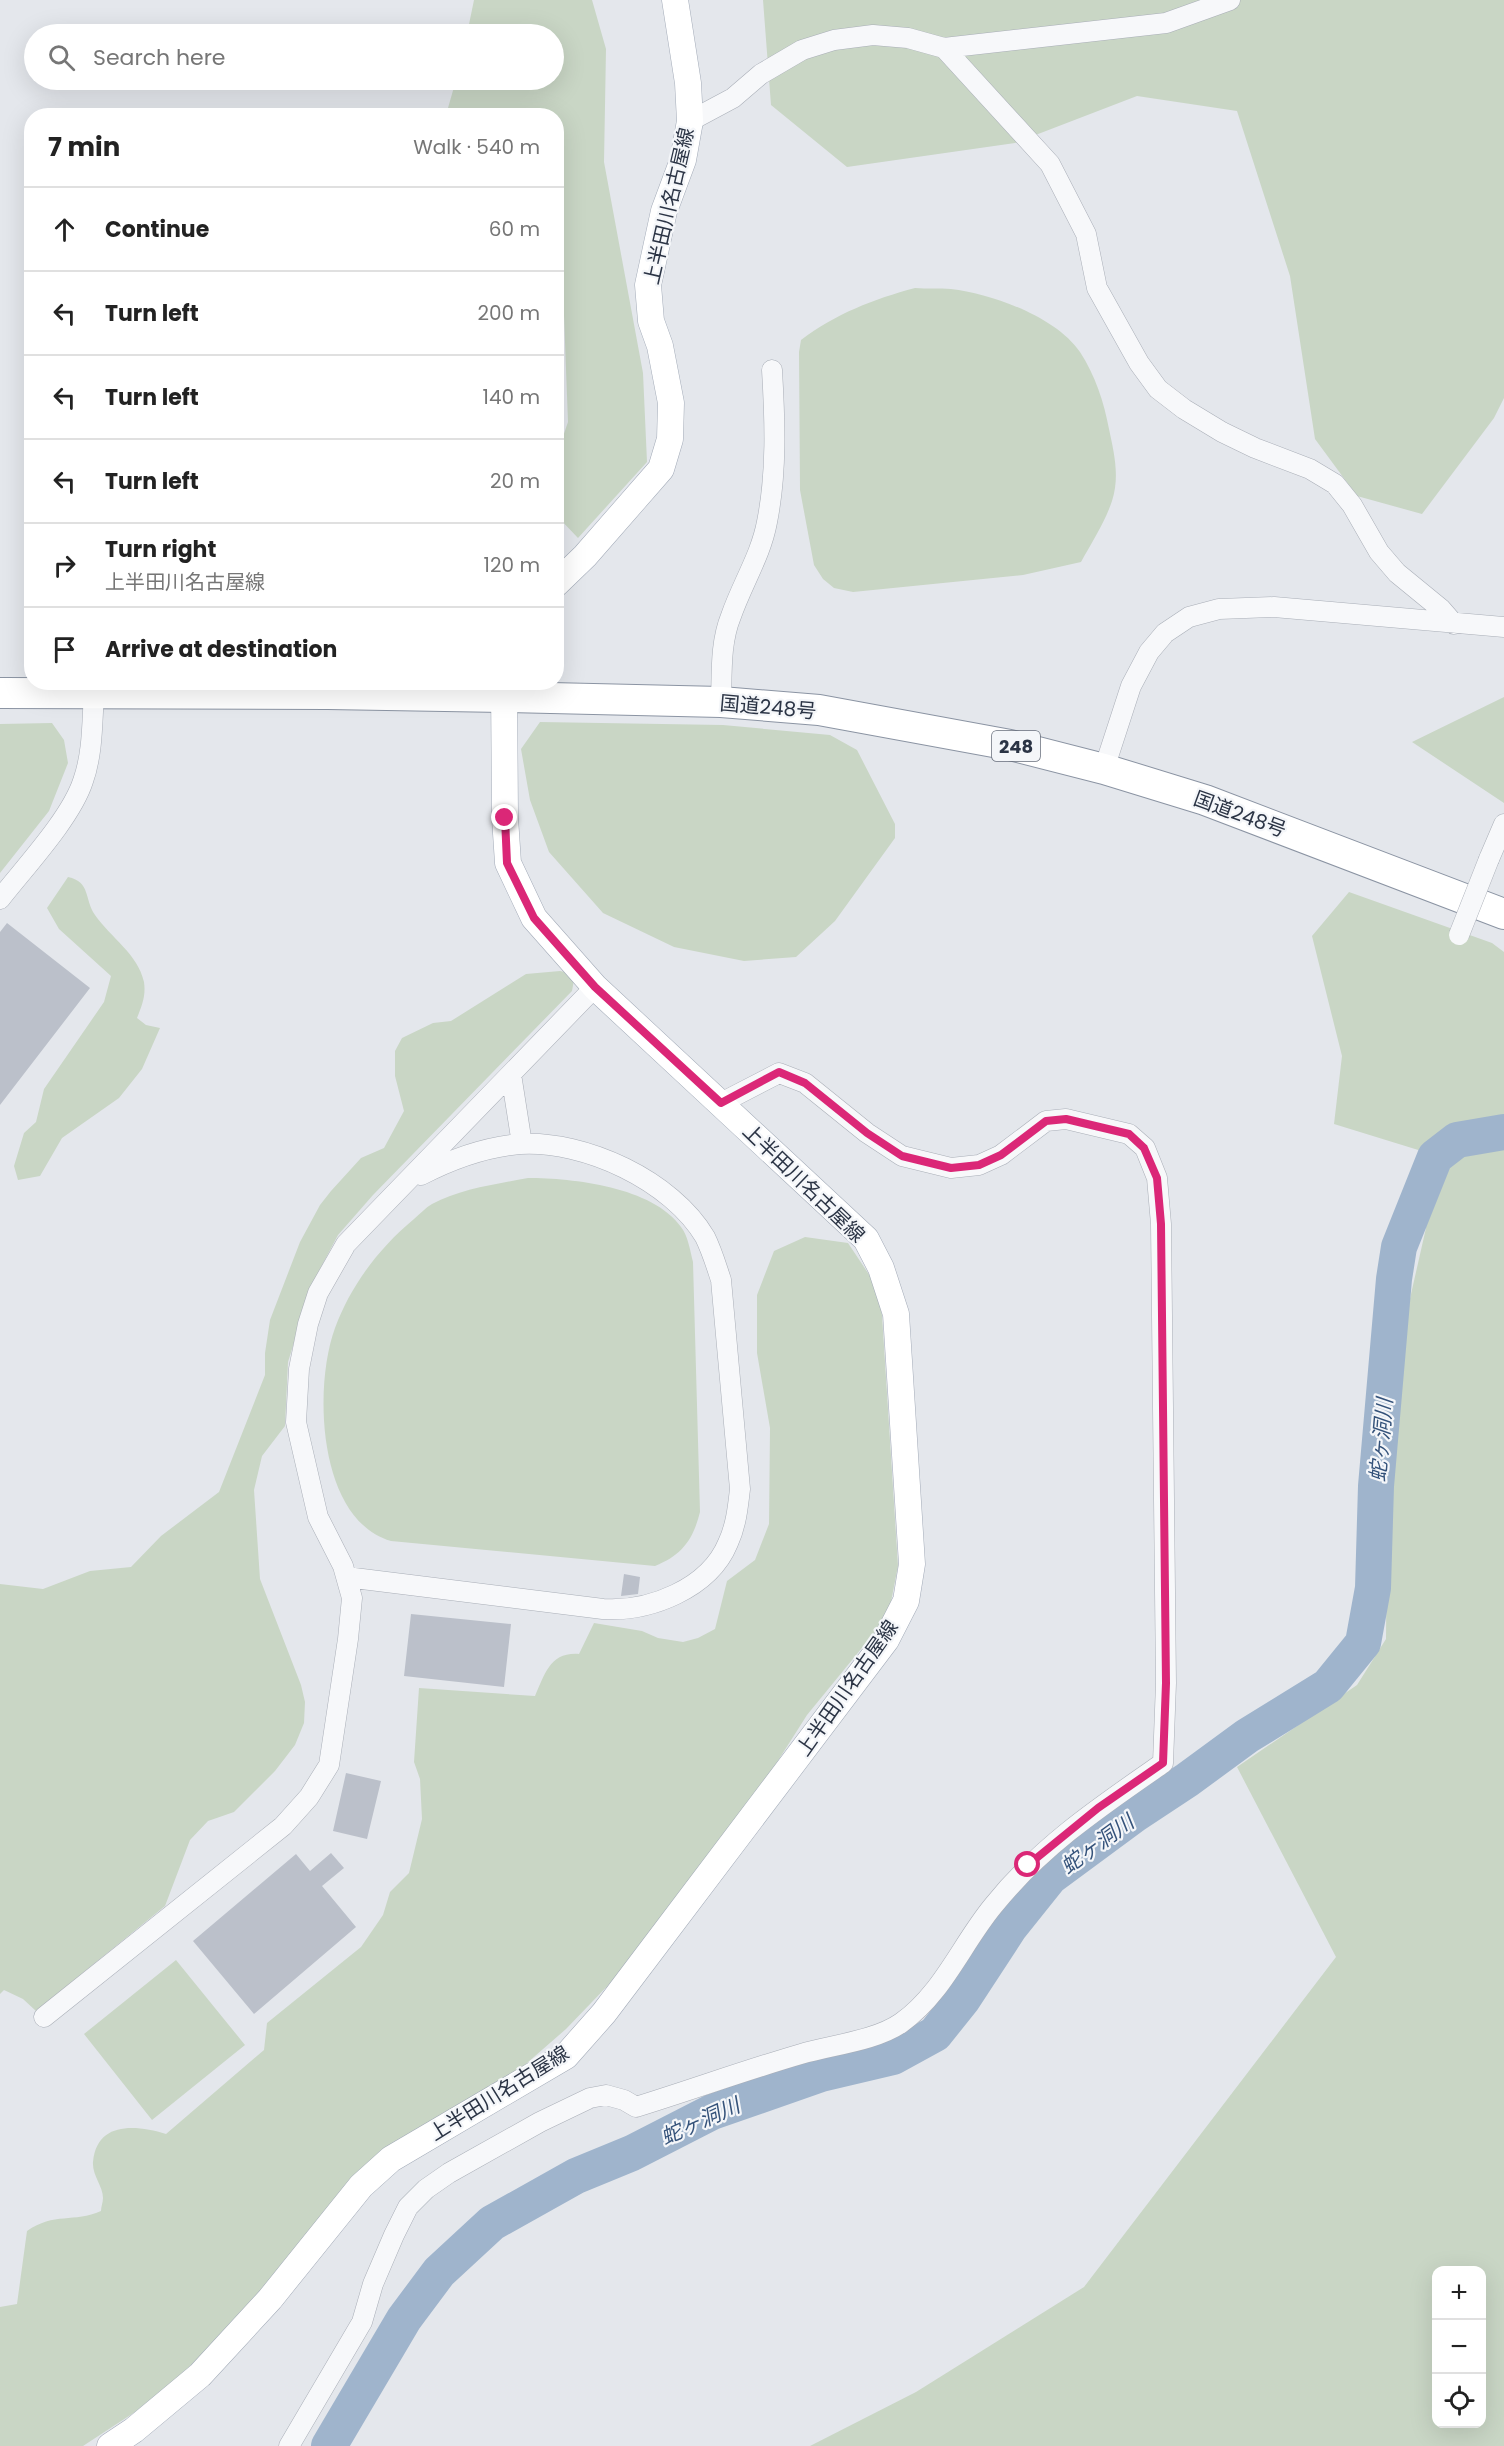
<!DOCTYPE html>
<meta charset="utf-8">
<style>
:root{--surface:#fff;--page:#f6f6f6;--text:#222;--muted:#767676;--line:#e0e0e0}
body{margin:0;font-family:Poppins,"Noto Sans JP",sans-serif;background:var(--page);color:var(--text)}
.controls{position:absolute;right:18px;bottom:18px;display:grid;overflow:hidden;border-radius:12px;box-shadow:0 6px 24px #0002}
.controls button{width:54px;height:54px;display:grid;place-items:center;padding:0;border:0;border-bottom:2px solid var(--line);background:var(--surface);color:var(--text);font:30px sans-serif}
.stop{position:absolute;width:18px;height:18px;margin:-14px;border:4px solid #db2777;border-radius:50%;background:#fff}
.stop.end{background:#db2777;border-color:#fff;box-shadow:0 2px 6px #0008}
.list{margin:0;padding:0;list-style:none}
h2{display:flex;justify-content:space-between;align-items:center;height:78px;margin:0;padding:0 24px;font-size:26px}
h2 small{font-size:20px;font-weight:400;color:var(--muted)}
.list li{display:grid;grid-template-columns:39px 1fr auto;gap:18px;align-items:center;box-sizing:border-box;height:84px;padding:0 24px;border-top:2px solid var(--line)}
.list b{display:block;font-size:22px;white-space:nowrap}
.list p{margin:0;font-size:20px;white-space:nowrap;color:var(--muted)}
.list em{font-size:20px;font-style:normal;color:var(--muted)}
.icon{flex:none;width:33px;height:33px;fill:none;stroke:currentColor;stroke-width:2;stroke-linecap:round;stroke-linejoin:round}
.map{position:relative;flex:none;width:1504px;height:2446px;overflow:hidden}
.search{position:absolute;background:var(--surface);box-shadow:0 6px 24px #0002;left:24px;top:24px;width:540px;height:66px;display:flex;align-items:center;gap:15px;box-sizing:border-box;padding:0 21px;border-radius:33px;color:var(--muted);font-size:22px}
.panel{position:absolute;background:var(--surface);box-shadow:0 6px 24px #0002;left:24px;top:108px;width:540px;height:582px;border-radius:24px}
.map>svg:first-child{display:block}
.green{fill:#c9d6c5;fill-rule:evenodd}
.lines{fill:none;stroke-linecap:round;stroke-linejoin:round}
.river{stroke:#9fb4cc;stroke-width:36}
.building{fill:#bbc0ca}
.minor-casing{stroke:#a9aeb7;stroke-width:21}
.major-casing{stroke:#a3abb8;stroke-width:27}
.highway-casing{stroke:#8b94a3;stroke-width:32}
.minor{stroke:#f7f8fa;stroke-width:20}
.major{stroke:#fff;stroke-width:26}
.highway{stroke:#fff;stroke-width:30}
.minor-bridge-casing{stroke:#a9aeb7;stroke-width:21;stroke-linecap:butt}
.minor-bridge{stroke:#f7f8fa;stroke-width:20}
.route{stroke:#db2777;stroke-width:8}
.labels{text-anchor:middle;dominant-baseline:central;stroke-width:4.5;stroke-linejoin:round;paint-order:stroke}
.shield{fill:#f4f6f9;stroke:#676e7b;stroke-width:1.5}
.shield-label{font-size:18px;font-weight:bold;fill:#2b3445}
.street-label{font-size:20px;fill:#2b3445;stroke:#f4f6f9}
.water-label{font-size:21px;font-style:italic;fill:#34527a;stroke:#f4f6f9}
</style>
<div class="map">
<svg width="1504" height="2446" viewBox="0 0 1504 2446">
<rect width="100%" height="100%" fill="#e4e7ec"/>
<path class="green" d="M474,0H592L606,49L604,162L643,373L647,462L578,538L557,516V454L568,422L561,235L556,234V116L446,115L456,80H554V34H467Z
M763,0H1504V398L1494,418L1422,514L1357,496L1315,439L1290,276L1237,111L1137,96L1015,143L847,167L771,105Z
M915,288C927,289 939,288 951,289C993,294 1056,317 1080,352C1095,375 1104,402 1109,429C1114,453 1120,476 1112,501C1105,522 1092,542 1081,562L1023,575L853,592L834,588L823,579L814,565L800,490L799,352L801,340C835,314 874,299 915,288Z
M1504,697V803L1412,742Z
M540,722L723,725L830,735L857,750L895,824V838L835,921L796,957L744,961L674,947L603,913L549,852L530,800L521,749Z
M52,723L64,740L68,763L49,811L0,873V724Z
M68,877C91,882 84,899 95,915C111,938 138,954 144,982C146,996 142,1005 137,1018L146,1025L160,1028L142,1069L119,1098L62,1138L40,1176L18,1180L14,1166L24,1133L36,1122L44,1089L104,1002L111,976L59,929L47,908Z
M1349,892L1492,943L1504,952V2446H810L916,2392L1084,2287L1336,1957L1237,1767L1357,1685L1386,1639L1387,1523L1397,1408L1399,1347L1426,1228L1428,1153L1334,1124L1342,1056L1312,936ZM1436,2270H1482V2424H1436Z
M560,971L575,974L572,991L373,1195L338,1235L312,1284L288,1362L285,1426L262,1456L254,1490L260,1579L301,1685L305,1702L304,1723L295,1745L275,1771L234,1812L208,1821L190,1840L165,1906L36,2011L23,1999L4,1990L0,1994V1584L43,1589L90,1571L131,1567L161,1536L219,1492L265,1375V1353L270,1320L300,1242L320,1205L331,1191L361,1158L384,1148L404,1111L395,1076V1051L402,1038L433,1023L451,1021L526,974Z
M528,1178C573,1178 653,1187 681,1227C688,1236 690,1250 693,1262L700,1512C693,1540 682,1555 655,1566L391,1541C318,1520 313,1388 335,1328C351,1285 379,1248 414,1219C420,1214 425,1208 432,1204C460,1189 497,1184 528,1178Z
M805,1237L848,1243L876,1285L882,1315L898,1566L890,1607L879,1627L807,1715L767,1778L617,1976L566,2029L519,2070L346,2187L222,2336L176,2379L135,2412L83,2446H0V2307L17,2304L27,2231C54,2212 74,2223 101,2211C101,2207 103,2202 103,2198C103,2186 92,2175 93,2162C97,2121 136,2125 166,2134L264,2050L267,2023L361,1947L383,1915L390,1892L409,1873L422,1819L420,1779L414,1762L419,1688L535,1696C545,1674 550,1652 579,1654L594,1623L642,1631L658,1638L683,1642L698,1638L715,1629L727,1581L755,1560L769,1524L770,1428L757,1353V1295L774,1251Z
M176,1960L245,2045L152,2120L84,2034Z"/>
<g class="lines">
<path class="river" d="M329,2446L404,2319L439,2272L492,2223L576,2176L632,2153L712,2112L821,2074L893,2057L935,2034L963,1999L1010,1927L1050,1877L1134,1815L1187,1780L1247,1736L1328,1686L1363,1643L1373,1588L1376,1486L1394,1279L1399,1247L1435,1157L1457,1140L1504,1132"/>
</g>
<path class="building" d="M7,923L90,988L0,1105V932Z
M624,1574L640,1577L638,1594L621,1596Z
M411,1614L511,1624L504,1687L404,1676Z
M346,1773L381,1781L367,1839L333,1831Z
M331,1853L344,1868L322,1886L356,1927L254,2014L193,1941L296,1854L310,1871Z"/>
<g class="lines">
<defs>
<path id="minor" d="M944,48L1050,164L1086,234L1097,288L1139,363L1158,389L1184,409L1222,432L1255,448L1310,469L1335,484L1352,505L1379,552L1397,573L1441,609L1454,624
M690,121L733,98L761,74L802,50L834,40L873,35L908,38L944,48L1166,23L1230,0
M721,702C722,673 720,643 731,616C742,584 761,555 767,522C777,472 775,420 772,370
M1104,769L1131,686L1149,652L1165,633L1189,617L1219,609L1274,607L1504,627
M1489,859L1504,824
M0,899C25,867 71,818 83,781C93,753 92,722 94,693
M511,1074L522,1144
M346,1577L603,1609C649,1612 709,1589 728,1543C736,1526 738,1507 740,1489L721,1280C716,1265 712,1251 705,1237C672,1181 585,1140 520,1144C484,1147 452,1159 421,1175
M44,2017L283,1826L309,1797L329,1765L348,1639L352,1598L343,1566L318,1517L296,1422L299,1369L308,1324L318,1293L346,1244L595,987
M289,2446L362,2322L373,2284L394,2235L408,2207L426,2189L449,2173L540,2122L590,2098L606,2095L624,2100L636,2107C691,2090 746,2070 801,2054C831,2045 875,2041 901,2023C943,1993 961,1945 993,1906C1041,1846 1101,1806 1163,1763L1166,1683L1161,1224L1157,1178L1145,1148L1129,1134L1066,1119L1046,1121L1001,1155L979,1165L951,1168L902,1156L867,1133L805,1083L779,1073L721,1103"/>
<path id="major" d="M556,584L585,556L661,469L670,439L671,403L660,346L651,321L648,285L664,211L683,160L690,121L688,83L675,0
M110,2446L134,2430L200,2375L270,2299L361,2186L391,2159L566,2056L604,2013L886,1640L906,1601L912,1564L896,1314L881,1268L866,1239L595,987L534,918L508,863L505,818L504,682"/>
<path id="highway" d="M0,693L328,694L503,697L721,702L819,710L1010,745L1104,769L1205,800L1504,914"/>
</defs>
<use href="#minor" class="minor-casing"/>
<use href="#major" class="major-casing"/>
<use href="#highway" class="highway-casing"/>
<use href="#minor" class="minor"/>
<use href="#major" class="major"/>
<use href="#highway" class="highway"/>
<defs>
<path id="minor-bridge" d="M1459,935L1489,859"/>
</defs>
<use href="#minor-bridge" class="minor-bridge-casing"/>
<use href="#minor-bridge" class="minor-bridge"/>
</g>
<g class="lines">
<path class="route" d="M505,818L507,863L534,918L595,987L721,1103L779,1072L805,1083L867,1133L902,1156L951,1168L979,1165L1001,1155L1046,1121L1066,1119L1129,1134L1144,1148L1157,1178L1161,1224L1166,1683L1163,1763L1098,1808L1028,1865"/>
</g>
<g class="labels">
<rect class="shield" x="992" y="731" width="48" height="30" rx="4.5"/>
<g class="shield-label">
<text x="1016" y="746">248</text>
</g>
<g class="street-label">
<text transform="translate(669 206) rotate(-77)">上半田川名古屋線</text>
<text transform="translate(768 707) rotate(5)">国道248号</text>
<text transform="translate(1240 814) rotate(20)">国道248号</text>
<text transform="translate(804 1183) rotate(44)">上半田川名古屋線</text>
<text transform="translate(847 1688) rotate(-55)">上半田川名古屋線</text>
<text transform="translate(499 2093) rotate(-32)">上半田川名古屋線</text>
</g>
<g class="water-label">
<text transform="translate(1381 1440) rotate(-85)">蛇ヶ洞川</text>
<text transform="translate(1097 1844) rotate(-36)">蛇ヶ洞川</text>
<text transform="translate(700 2121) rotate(-24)">蛇ヶ洞川</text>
</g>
</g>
</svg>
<div class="controls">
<button>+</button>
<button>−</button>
<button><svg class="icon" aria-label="locate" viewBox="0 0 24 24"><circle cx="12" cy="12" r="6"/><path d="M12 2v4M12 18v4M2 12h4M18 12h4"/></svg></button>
</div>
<div class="stop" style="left:1028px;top:1865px"></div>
<div class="stop end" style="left:505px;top:818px"></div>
<div class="search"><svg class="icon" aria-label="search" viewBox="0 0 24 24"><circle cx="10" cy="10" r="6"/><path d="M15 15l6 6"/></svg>Search here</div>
<section class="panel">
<h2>7 min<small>Walk · 540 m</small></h2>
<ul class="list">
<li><svg class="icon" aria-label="ahead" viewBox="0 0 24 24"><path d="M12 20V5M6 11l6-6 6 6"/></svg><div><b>Continue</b></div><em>60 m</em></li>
<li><svg class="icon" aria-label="left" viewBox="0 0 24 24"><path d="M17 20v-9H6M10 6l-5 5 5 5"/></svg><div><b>Turn left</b></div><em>200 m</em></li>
<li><svg class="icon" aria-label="left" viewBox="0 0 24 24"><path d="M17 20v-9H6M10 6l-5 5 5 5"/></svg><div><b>Turn left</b></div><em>140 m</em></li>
<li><svg class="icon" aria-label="left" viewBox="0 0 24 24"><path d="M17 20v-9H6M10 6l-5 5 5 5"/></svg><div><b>Turn left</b></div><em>20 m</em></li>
<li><svg class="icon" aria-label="right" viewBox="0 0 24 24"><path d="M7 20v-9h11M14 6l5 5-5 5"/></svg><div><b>Turn right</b><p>上半田川名古屋線</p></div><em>120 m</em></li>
<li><svg class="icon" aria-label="arrive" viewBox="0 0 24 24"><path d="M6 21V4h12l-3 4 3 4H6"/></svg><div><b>Arrive at destination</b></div></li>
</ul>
</section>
</div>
